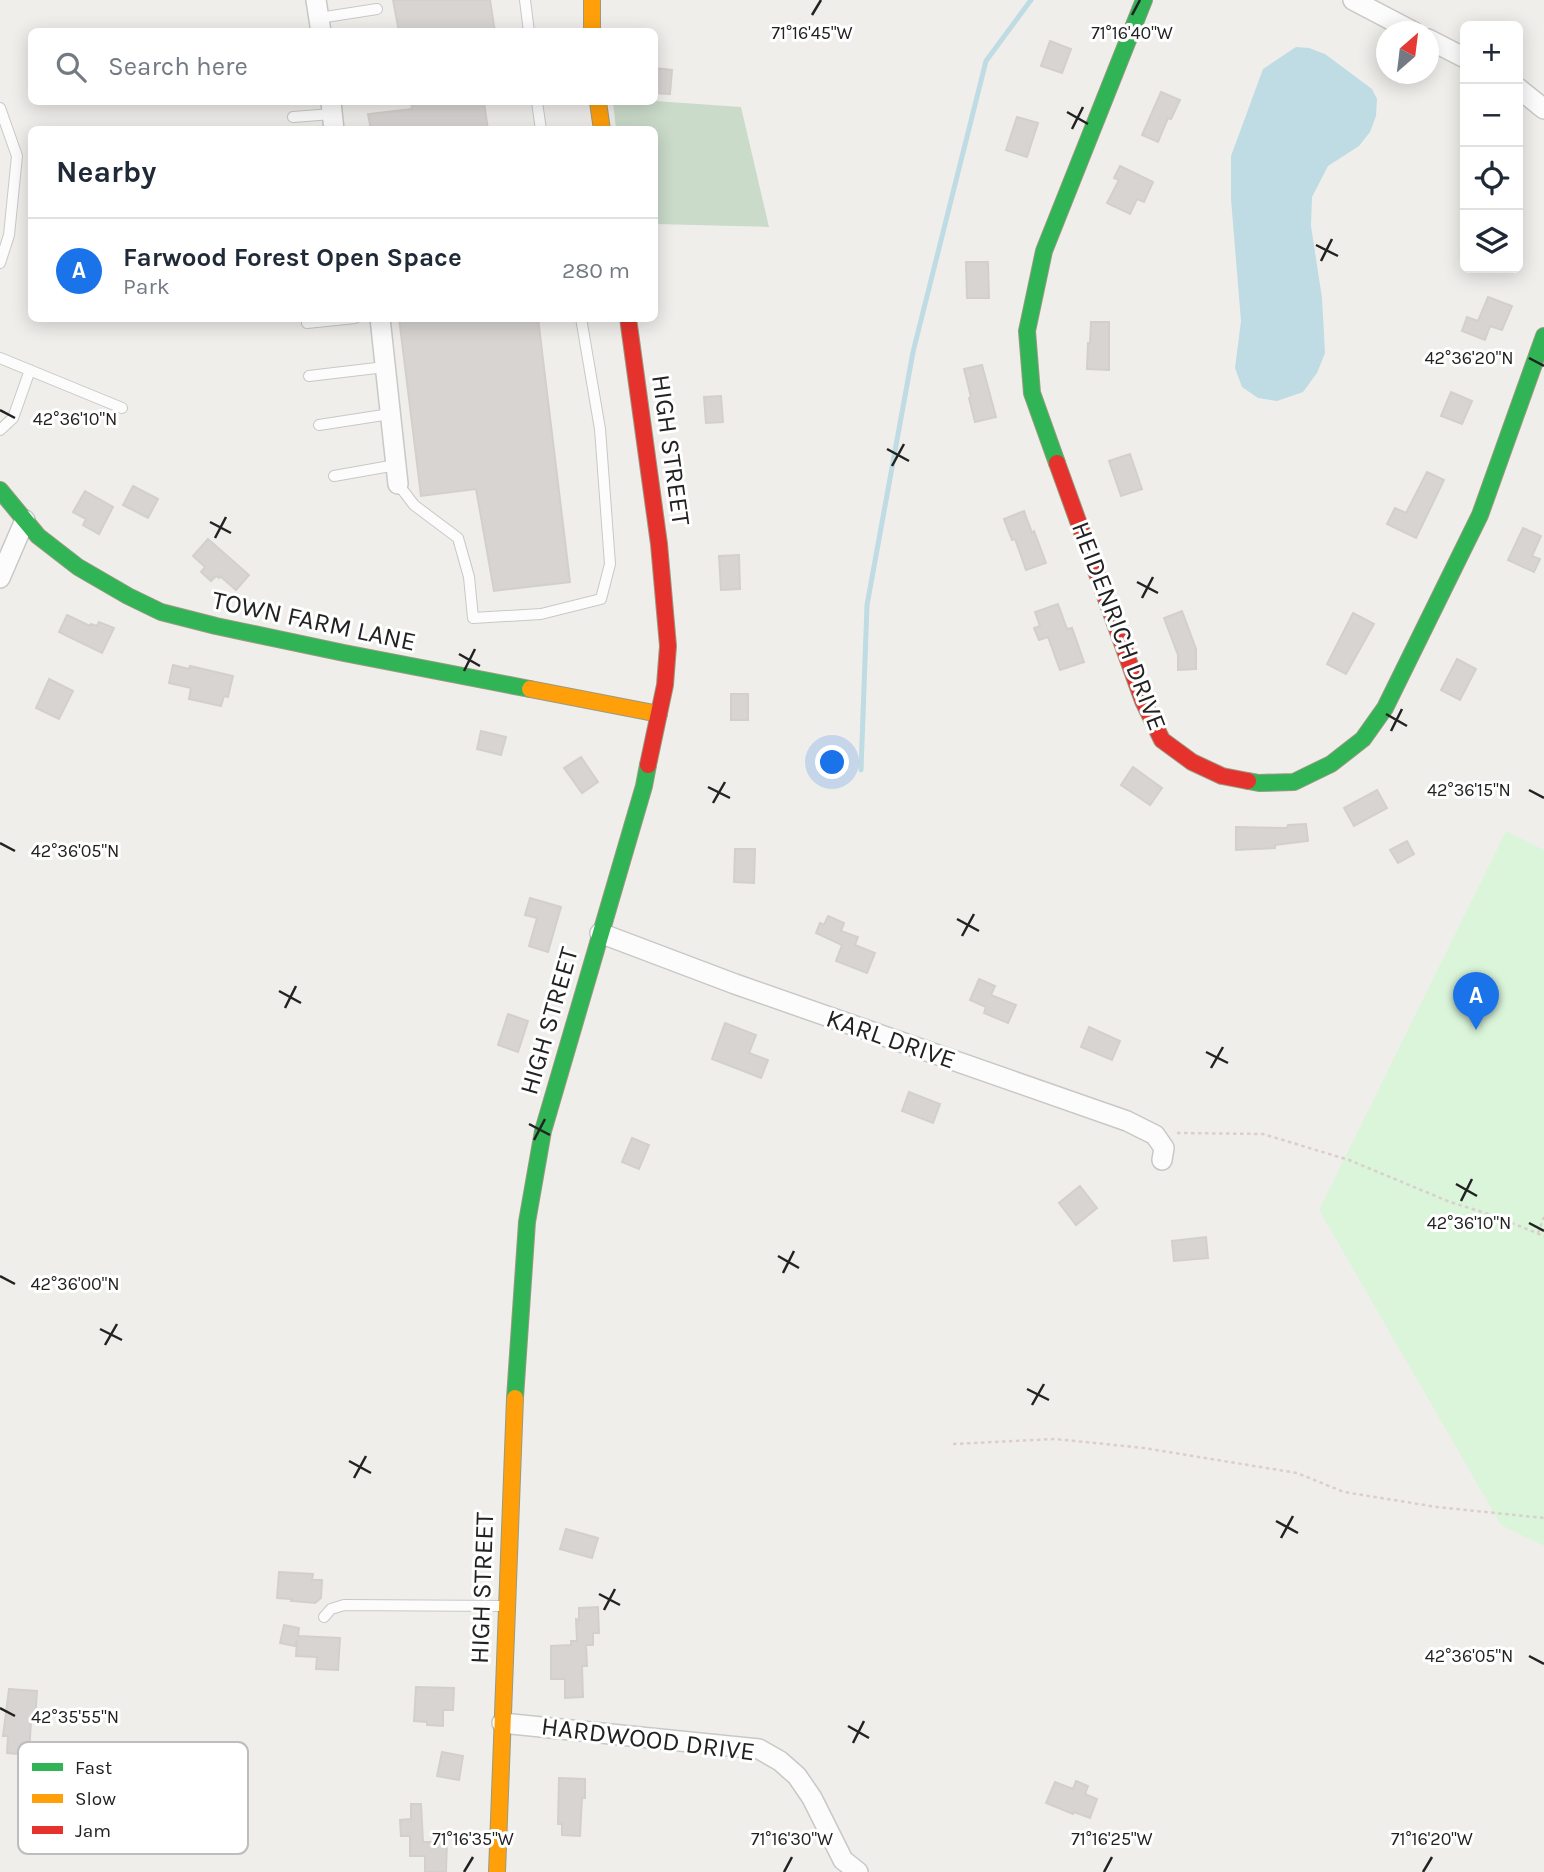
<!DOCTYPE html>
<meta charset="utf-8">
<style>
:root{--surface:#fff;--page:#f2f2f3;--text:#1f2937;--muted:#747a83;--line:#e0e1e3;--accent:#1a73e8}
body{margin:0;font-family:Karla,sans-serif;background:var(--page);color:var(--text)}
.controls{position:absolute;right:21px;top:21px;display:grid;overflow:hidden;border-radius:10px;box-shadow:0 4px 18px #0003}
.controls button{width:63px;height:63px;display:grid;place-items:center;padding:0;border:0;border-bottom:2px solid var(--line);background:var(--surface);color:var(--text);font:35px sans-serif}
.compass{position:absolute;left:1376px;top:21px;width:63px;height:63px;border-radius:50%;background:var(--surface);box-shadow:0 4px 18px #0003;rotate:28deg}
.you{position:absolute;left:833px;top:763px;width:24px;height:24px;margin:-18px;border:5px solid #fff;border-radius:50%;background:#1a73e8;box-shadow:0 0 0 10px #1a73e833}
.badge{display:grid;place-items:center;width:46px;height:46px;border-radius:50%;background:var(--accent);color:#fff;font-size:23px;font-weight:700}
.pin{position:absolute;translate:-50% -58px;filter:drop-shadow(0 2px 4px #0008)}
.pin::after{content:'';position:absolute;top:37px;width:24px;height:21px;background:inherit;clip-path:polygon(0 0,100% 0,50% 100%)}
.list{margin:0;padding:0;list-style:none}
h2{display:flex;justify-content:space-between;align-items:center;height:91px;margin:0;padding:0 28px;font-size:30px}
h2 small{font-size:23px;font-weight:400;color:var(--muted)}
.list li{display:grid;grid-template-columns:46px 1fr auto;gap:21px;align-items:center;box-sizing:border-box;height:105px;padding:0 28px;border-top:2px solid var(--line)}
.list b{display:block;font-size:26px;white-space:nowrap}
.list p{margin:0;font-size:23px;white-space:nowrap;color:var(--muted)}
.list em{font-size:23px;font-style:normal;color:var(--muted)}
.icon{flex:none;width:38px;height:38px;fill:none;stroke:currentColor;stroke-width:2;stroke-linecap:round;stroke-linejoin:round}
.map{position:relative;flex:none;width:1544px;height:1872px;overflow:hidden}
.search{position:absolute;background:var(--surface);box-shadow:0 4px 18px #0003;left:28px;top:28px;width:630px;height:77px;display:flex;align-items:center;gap:18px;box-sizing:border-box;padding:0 24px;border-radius:10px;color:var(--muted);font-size:26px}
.panel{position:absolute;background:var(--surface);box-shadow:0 4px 18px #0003;left:28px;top:126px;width:630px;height:196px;border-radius:10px}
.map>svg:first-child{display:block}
.cemetery{fill:#cadbca}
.park{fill:#daf5da}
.water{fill:#bfdbe3}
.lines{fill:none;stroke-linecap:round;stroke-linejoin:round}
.stream{stroke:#bfdbe3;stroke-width:5}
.building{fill:#d7d4d2;stroke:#d3d0cc;stroke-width:2}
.lane-casing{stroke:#c9c8c7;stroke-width:12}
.street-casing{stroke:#c9c8c7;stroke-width:22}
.fast-casing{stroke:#999a82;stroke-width:18}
.slow-casing{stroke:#999a82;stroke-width:18}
.jam-casing{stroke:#999a82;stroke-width:18}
.path{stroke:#dccecd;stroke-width:2.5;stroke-dasharray:3.5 3.5;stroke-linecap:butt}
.lane{stroke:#fdfcfc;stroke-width:10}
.street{stroke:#fdfcfc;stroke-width:19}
.fast{stroke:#30b455;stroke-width:16}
.slow{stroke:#ff9f0a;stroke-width:16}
.jam{stroke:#e5322d;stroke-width:16}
.ticks{fill:none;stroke:#222;stroke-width:2.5}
.labels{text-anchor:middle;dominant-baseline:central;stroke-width:6;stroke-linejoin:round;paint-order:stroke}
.street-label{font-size:26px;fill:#222;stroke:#fff}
.key{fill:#fff;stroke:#bdbdbd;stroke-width:2}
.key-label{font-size:19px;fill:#222}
.ticks-label{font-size:18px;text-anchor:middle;fill:#222;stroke:#fff;stroke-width:6;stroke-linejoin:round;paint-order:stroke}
</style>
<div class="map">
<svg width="1544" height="1872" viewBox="0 0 1544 1872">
<rect width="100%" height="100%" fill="#f0eeeb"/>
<path class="cemetery" d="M655,101L741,107L769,227L655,224L654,130L616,129L613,102Z"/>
<path class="park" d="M1506,831L1544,850V1546L1501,1525L1319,1210Z"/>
<path class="water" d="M1296,47L1309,48L1325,54L1372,89L1377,99L1376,116L1370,132L1359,146L1328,166L1312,197L1311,226L1322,298L1325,353L1317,373L1303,392L1277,401L1258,398L1242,387L1235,368L1241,321L1231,199V156L1263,69Z"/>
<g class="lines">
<path class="stream" d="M861,770L867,605L913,352L986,61L1031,0"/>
</g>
<path class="building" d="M393,0H490L495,32H399Z
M1050,41L1071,49L1062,73L1041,66Z
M654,68L672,70L670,94L654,93Z
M1161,92L1180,100L1171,119L1168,118L1158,142L1142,135Z
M411,102H484L488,130H371L368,114L412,109Z
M1017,117L1038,123L1027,157L1006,150Z
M1120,166L1153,182L1144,202L1137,199L1130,214L1107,203L1119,180L1114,178Z
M966,262H988L989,298H967Z
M1488,297L1512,306L1502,330L1490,326L1485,340L1462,331L1467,317L1478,321Z
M399,318H538L570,582L494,591L476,489L421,496Z
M1091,322H1109V370L1087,369L1088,343H1090Z
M982,365L996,417L975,422L969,398L971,397L964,369Z
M1451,392L1472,401L1462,424L1441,416Z
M721,396L723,422L706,423L704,397Z
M1130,454L1142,489L1121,496L1109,461Z
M1427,472L1444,480L1416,538L1387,524L1395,508L1406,513Z
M133,486L158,499L148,518L123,505Z
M85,491L113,507L99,534L83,525L86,519L73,512Z
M1024,511L1032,533L1034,531L1046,563L1026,570L1015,539L1012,540L1004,519Z
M1523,528L1541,536L1532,556L1540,559L1534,572L1508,560Z
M208,539L249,575L236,590L220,576L219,578L216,576L211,581L201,572L205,567L193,556Z
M739,555L740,589L721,590L719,556Z
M1058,604L1067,629L1072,628L1084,662L1060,670L1048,637L1039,640L1034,628L1040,626L1035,612Z
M1182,611L1196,649V669L1178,670V655L1164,618Z
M1353,613L1374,624L1346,674L1327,664Z
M67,615L90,626L91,624L97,626L99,622L114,628L102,653L59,632Z
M1457,659L1476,669L1460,700L1441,690Z
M173,665L189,669L190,666L233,676L228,697L224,696L221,706L189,699L191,688L169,683Z
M49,679L73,691L59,719L36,708Z
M731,694H748V720H731Z
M481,731L506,737L501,755L477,749Z
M581,757L598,782L582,793L564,768Z
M1133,767L1162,788L1150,805L1121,785Z
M1377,790L1387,808L1354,826L1344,808Z
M1306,824L1308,841L1275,845V848L1236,850V827L1287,828L1288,825Z
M1407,841L1414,854L1398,863L1390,850Z
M735,849H755L754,883L734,882Z
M530,898L561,907L548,952L529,946L537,918L525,915Z
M828,916L844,923L841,931L858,937L855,945L875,953L867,973L836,961L842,945L816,933L820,923L824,925Z
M979,979L995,986L991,995L1016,1005L1008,1023L984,1013L986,1007L970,1000Z
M508,1014L528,1021L518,1052L498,1045Z
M725,1023L756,1035L749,1053L768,1060L761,1078L712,1059Z
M1089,1027L1120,1041L1112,1060L1081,1047Z
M909,1092L940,1104L933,1123L902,1111Z
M632,1138L649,1145L639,1169L622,1162Z
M1080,1186L1097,1208L1076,1225L1059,1203Z
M1206,1237L1208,1258L1174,1261L1172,1241Z
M566,1529L598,1538L592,1558L560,1549Z
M279,1572L313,1574L312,1580H322L321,1598L315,1603L291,1601L292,1599L277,1598Z
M598,1607L599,1633H593V1645H586L587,1666H582L583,1697L565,1698V1679H551V1646L571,1645V1641H577L576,1619L579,1620V1608Z
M284,1625L299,1628L298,1636L340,1638L338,1670L316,1669L317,1657L296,1656L297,1640L295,1646L280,1643Z
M416,1687L454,1688L453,1710H443V1726L427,1725V1722L414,1721Z
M9,1689L37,1691L35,1721H31L29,1755L7,1753L8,1736H3Z
M442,1752L463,1756L459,1780L437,1776Z
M559,1778L585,1779V1798H582L580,1836L562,1835V1824H558Z
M1076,1781L1088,1786L1085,1794L1097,1799L1090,1818L1074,1812L1073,1814L1046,1803L1055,1782L1073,1789Z
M411,1804H421L423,1842H447L446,1872H425V1856H410V1836H401L400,1820L411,1819Z"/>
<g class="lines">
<defs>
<path id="lane" d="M525,0L529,32
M319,18L377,9
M537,102L541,130
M0,108L17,156L9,235L0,263
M293,117L332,114
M307,323L355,318
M0,358L122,408
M309,376L385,367
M319,425L390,414
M0,430L13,418L30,370
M334,476L396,465
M398,484L414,505L458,538L469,577L473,618L541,614L601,599L610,564L600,429L581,318
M324,1617L331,1609L344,1605L505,1606"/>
<path id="street" d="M316,0L321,32
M1353,0L1414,32
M1428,39L1465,58
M1518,88L1544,109
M331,102L334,130
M380,318L398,484
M0,578L25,520
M600,933L735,984L1127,1121L1155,1135L1164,1148L1162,1160
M502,1723L759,1749L780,1761L797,1776L812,1798L843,1860L858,1872"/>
<path id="fast" d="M1057,463L1032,393L1027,331L1044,251L1144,0
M0,490L38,536L78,567L128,596L161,612L216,626L344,653L530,689
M1248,781L1259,783L1294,782L1331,764L1363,739L1385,708L1480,515L1544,336
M515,1398L527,1222L543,1131L644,786L648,765"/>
<path id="slow" d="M592,0V32
M598,102L602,130
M530,689L659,714
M497,1872L515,1398"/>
<path id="jam" d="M628,318L659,544L668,646L665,685L648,765
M1057,463L1143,701L1162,740L1192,762L1222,776L1248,781"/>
</defs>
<use href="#lane" class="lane-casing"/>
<use href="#street" class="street-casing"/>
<use href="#fast" class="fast-casing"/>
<use href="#slow" class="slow-casing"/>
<use href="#jam" class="jam-casing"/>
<path class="path" d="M1177,1133L1263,1134L1349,1160L1450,1202L1492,1215L1544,1236
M1538,1233L1544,1217
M953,1444L1055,1439L1144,1448L1297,1473L1344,1492L1437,1507L1544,1518"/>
<use href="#lane" class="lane"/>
<use href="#street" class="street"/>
<use href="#fast" class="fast"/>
<use href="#slow" class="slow"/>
<use href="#jam" class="jam"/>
</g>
<path class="ticks" d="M812,15L821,0M1132,15L1140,0M1067,112L1088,124M1072,129L1083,107M1316,245L1338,256M1321,261L1332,239M1529,358L1544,366M0,410L15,418M887,449L909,461M892,466L904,444M210,522L231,533M215,538L226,517M1137,582L1158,593M1142,598L1153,577M459,654L480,666M464,671L475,649M1386,714L1407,726M1391,731L1402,709M708,787L730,798M1529,790L1544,798M713,803L725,782M0,843L15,851M957,919L979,931M962,936L974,914M279,991L301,1003M285,1008L296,986M1206,1052L1228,1063M1211,1068L1223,1047M529,1124L550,1135M534,1140L545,1119M1456,1184L1477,1196M1461,1201L1472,1179M1529,1223L1544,1231M778,1256L799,1268M783,1273L794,1251M0,1276L15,1284M100,1329L122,1340M105,1345L117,1324M1027,1389L1049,1400M1032,1405L1044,1384M349,1461L371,1473M354,1478L366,1456M1276,1521L1298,1533M1281,1538L1293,1516M599,1594L620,1605M604,1610L615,1589M1529,1656L1544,1664M0,1708L15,1716M848,1726L869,1738M853,1743L864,1721M464,1872L473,1857M784,1872L792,1857M1104,1872L1112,1857M1423,1872L1432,1857"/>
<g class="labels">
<g class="street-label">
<text transform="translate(671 450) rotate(82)">HIGH STREET</text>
<text transform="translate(314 621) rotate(12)">TOWN FARM LANE</text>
<text transform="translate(1119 626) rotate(69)">HEIDENRICH DRIVE</text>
<text transform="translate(549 1021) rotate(-74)">HIGH STREET</text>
<text transform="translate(891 1039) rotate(19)">KARL DRIVE</text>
<text transform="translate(482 1588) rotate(-88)">HIGH STREET</text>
<text transform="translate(648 1739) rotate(7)">HARDWOOD DRIVE</text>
</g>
</g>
<rect x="18" y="1742" width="230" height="112" rx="10" class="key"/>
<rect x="32" y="1763" width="31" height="8" fill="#30b455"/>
<rect x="32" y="1794" width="31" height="9" fill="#ff9f0a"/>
<rect x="32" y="1826" width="31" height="8" fill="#e5322d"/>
<g class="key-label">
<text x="75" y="1774">Fast</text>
<text x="75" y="1805">Slow</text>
<text x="75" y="1837">Jam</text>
</g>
<g class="ticks-label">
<text x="812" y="39">71°16'45"W</text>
<text x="1132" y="39">71°16'40"W</text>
<text x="1469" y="364">42°36'20"N</text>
<text x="75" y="425">42°36'10"N</text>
<text x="1469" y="796">42°36'15"N</text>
<text x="75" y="857">42°36'05"N</text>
<text x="1469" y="1229">42°36'10"N</text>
<text x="75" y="1290">42°36'00"N</text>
<text x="1469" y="1662">42°36'05"N</text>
<text x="75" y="1723">42°35'55"N</text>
<text x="473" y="1845">71°16'35"W</text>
<text x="792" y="1845">71°16'30"W</text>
<text x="1112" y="1845">71°16'25"W</text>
<text x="1432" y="1845">71°16'20"W</text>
</g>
</svg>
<div class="controls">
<button>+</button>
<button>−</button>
<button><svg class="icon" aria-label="locate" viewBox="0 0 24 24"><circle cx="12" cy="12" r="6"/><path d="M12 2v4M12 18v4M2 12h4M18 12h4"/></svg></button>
<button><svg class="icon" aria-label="layers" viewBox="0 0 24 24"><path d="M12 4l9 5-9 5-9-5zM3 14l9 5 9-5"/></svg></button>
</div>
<svg class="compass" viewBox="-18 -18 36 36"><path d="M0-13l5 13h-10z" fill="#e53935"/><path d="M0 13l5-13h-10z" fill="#747a83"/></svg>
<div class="you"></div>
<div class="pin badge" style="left:1476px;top:1030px">A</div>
<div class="search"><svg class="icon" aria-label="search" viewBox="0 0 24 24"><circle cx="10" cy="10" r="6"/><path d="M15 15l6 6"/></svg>Search here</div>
<section class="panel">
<h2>Nearby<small></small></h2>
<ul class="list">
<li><span class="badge">A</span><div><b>Farwood Forest Open Space</b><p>Park</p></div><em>280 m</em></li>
</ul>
</section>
</div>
